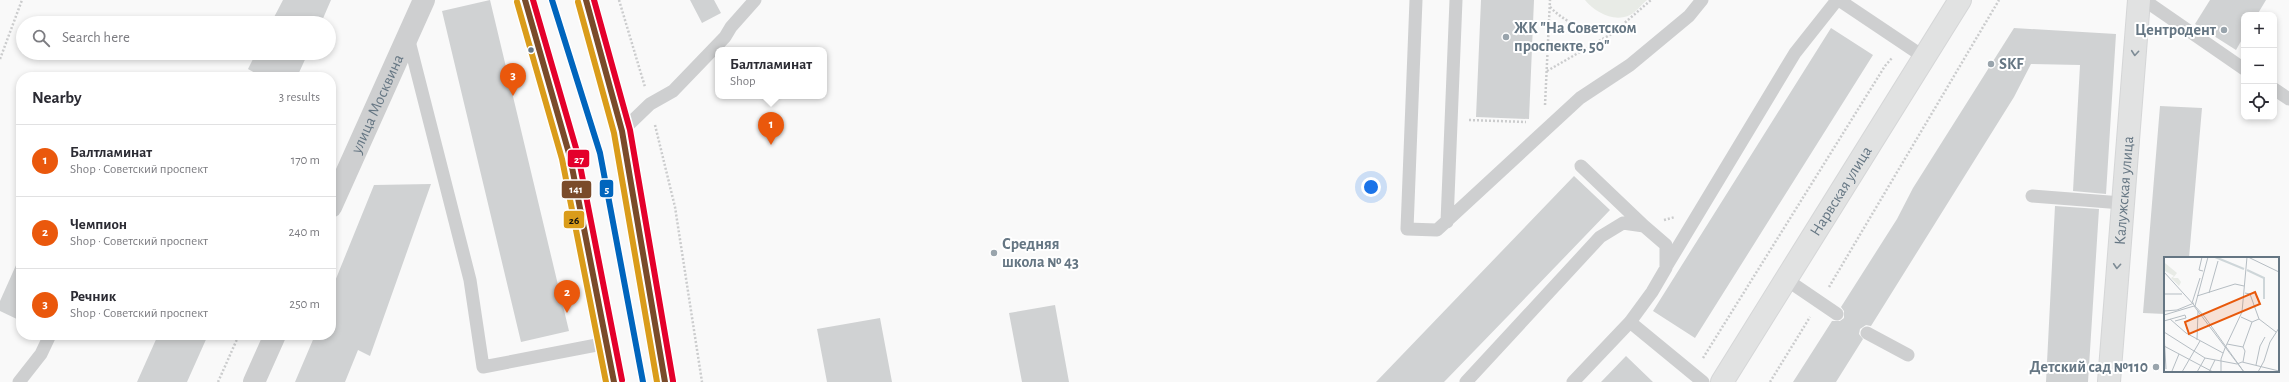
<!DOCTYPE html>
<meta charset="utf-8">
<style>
:root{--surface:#fff;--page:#f7f7f7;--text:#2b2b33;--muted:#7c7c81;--line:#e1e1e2;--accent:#ea580c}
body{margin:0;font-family:"Alegreya Sans",sans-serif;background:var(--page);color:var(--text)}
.controls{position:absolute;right:12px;top:12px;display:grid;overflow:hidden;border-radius:8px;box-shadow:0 2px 6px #0003}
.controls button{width:36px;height:36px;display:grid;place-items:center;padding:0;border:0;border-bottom:1px solid var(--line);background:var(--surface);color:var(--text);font:20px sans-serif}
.you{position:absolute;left:1371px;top:187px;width:14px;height:14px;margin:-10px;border:3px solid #fff;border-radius:50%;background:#1a73e8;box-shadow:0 0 0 6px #1a73e833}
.badge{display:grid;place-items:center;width:26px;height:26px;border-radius:50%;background:var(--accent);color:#fff;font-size:13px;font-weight:700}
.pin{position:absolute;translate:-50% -33px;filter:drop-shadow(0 1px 2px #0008)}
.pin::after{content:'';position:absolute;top:21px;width:14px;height:12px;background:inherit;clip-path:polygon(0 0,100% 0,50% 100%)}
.popup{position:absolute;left:715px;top:47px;width:112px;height:52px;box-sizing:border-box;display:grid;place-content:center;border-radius:8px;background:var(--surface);filter:drop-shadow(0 1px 3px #0005);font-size:13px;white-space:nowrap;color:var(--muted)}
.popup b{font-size:15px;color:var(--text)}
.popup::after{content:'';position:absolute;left:50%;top:100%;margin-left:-8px;border:8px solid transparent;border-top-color:var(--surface)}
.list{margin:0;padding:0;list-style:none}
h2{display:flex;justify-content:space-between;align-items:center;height:52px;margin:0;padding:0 16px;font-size:17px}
h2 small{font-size:13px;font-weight:400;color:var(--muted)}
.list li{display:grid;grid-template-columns:26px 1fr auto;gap:12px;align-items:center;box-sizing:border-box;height:72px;padding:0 16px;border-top:1px solid var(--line)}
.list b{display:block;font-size:15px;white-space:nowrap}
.list p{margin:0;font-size:13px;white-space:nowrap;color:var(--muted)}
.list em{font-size:13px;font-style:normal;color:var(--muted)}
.icon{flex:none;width:22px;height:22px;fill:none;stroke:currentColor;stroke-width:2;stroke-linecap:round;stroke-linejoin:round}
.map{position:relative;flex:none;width:2289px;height:382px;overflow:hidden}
.search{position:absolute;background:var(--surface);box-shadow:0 2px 6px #0003;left:16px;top:16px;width:320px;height:44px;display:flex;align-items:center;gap:10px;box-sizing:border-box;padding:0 14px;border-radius:22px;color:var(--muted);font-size:15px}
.panel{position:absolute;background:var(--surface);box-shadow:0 2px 6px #0003;left:16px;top:72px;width:320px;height:268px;border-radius:16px}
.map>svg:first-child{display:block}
.green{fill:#e8ebe6}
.building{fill:#d0d2d3}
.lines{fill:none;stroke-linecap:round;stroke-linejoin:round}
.secondary-casing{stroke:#d5d6d7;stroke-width:24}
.primary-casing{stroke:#d5d6d7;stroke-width:24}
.path{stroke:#cbcccd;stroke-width:2.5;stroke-dasharray:2 2;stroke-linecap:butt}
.lane{stroke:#cecfd0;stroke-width:13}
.street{stroke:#cecfd0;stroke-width:22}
.secondary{stroke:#e1e2e2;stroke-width:22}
.primary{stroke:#e1e2e2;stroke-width:22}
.bus-1-casing{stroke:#fff;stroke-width:9}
.bus-2-casing{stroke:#fff;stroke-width:9}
.bus-3-casing{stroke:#fff;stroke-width:9}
.bus-1{stroke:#7a4b2a;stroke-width:6}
.bus-2{stroke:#da9c1a;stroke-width:6}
.bus-3{stroke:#e4002b;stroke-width:6}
.tram-1-casing{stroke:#fff;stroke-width:9}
.tram-1{stroke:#0065bd;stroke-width:6}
.oneway{stroke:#7e8c96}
.poi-dot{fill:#99a4ac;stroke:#fff;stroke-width:1.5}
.bus-dot{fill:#657683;stroke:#fff;stroke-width:1.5}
.labels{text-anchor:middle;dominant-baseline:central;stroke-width:4;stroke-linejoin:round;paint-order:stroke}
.poi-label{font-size:16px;font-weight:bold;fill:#657683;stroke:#fff;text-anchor:start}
.street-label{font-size:16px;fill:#657683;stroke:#fff}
.inset-river{fill:none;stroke:#ced6d9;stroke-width:2}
.inset-road{fill:none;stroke:#b5bdc3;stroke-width:1}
.view{fill:#e8590c;fill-opacity:0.15;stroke:#e8590c;stroke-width:2}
.inset-edge{fill:none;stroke:#657683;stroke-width:2}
.line-badge{stroke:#fff;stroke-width:1.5}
.badge-label{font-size:11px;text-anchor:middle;font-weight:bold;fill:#fff}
.pale-badge-label{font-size:11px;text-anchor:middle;font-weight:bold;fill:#111}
</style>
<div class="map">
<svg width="2289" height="382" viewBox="0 0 2289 382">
<rect width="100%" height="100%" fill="#f9f9f9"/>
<path class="green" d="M1585,0H1647C1642,4 1636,12 1630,15C1614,23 1595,12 1585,0Z"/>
<path class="building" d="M283,0H331L321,23H271Z
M490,0L569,331L521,342L442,11Z
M690,0H714L721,13L702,23Z
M1481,0H1534L1529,119L1476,117Z
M2210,0H2266L2257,15H2244V36L2236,50L2195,24Z
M1831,28L1873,55L1695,338L1653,311Z
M2014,28L2116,34L2106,194L2073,191L2080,65L2031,64L2014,97L1871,326L1866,325L1860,329L1859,334L1863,339L1836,382H1793L1832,321H1840L1844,318V311L1841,307L1897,219L1913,188Z
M256,53H308L297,77H262L248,69Z
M2160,106L2202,108L2189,258H2165V314L2143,313Z
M1574,176L1610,210L1508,316L1444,382H1376Z
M431,184L370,356L358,350L345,382H295L315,335H331V291L374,185Z
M2055,206L2099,209L2088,382H2046Z
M21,254V321L0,311V301Z
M1055,305L1069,382H1022L1009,313Z
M880,318L892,382H827L817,329Z
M158,335H208L187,382H137Z
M1626,356L1653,382H1601Z"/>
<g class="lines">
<defs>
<g id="secondary">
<path id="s2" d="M1722,382L1960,0"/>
<path id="s3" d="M2109,382L2139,0"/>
</g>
<path id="primary" d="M525,0L570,157L614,382
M586,0L622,131L665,382"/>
</defs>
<use href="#secondary" class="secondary-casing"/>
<use href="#primary" class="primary-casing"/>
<path class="path" d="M619,0L645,87
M1550,7C1570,27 1593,34 1620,26
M0,59L22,0
M1547,71L1613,33L1651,0
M1545,105L1550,0
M1469,120L1526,122
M655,125L675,207L702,382
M1664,220L1675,217
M1829,287L1999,0
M1703,358L1885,66L1892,58
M218,382L238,337L249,335
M1770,382L1810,317"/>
<path class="lane" d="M1416,0L1407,229L1437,230L1580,98L1630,65L1689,16L1702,0
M1839,0L1924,57
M2144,0L2244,69
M408,37L470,280L483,367L607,343
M2274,89L2289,99
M622,131L650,104L673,91L725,37L731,27L755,0
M1581,166L1644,226
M2032,196L2122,203
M1447,222L1456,0
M1666,267L1795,53L1837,0
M1787,280L1837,314
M1630,322L1703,382
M1867,333L1908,355
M19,382L41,354L50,335
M1466,382L1600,237L1623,223L1644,226L1666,245V268L1652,292L1630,322L1573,382"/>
<g class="street">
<path id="s1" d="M331,207L424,0"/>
<path d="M254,382L275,335"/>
</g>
<use href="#secondary" class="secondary"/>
<use href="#primary" class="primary"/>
<defs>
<path id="bus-1" d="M525,0L570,157L614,382
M586,0L622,131L665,382"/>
<path id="bus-2" d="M517,2L562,159L606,382
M578,2L614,133L657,382"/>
<path id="bus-3" d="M533,0L578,155L622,380
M594,0L630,130L673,381"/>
</defs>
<use href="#bus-1" class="bus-1-casing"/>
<use href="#bus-2" class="bus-2-casing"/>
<use href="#bus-3" class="bus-3-casing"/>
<use href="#bus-1" class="bus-1"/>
<use href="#bus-2" class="bus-2"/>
<use href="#bus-3" class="bus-3"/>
<defs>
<path id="tram-1" d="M552,0L600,153L643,382"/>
</defs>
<use href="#tram-1" class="tram-1-casing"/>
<use href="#tram-1" class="tram-1"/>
</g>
<defs><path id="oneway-chevron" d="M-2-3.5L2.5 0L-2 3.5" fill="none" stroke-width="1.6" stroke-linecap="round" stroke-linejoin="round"/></defs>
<g class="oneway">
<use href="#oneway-chevron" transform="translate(2135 53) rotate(95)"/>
<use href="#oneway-chevron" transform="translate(2117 266) rotate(94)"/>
</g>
<g class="poi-dot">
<circle cx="2224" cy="30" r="4"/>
<circle cx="1506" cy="37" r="4"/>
<circle cx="1991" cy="64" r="4"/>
<circle cx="994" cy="253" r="4"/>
<circle cx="2156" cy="367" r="4"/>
</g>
<circle class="bus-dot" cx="531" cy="50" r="3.5"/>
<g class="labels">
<g class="poi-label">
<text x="1514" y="28">ЖК "На Советском<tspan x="1514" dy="18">проспекте, 50"</tspan></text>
<text x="2216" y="30" text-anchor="end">Центродент</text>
<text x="1999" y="64">SKF</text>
<text x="1002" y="244">Средняя<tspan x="1002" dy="18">школа № 43</tspan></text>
<text x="2148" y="367" text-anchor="end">Детский сад №110</text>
</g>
<g class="street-label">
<text stroke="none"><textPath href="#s1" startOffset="113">улица Москвина</textPath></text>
<text stroke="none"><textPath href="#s2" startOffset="225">Нарвская улица</textPath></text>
<text stroke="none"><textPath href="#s3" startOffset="192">Калужская улица</textPath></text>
</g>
</g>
<g transform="translate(2164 257)">
<rect width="115" height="115" fill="#f9f9f9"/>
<path d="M1,6L13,16L9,21H14L17,25L15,29L7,21L10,19L1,14Z" fill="#e8ebe6"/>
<path class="inset-river" d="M51,0L80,12M83,13L100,21V42"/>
<path class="inset-road" d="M38,0L35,13L39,14M84,0L115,15M0,15L40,59L80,115M45,36L54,4M81,36L86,37L95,62L112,75M0,37H18M33,39L71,27L80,29M28,46L36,21M31,49L44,0M0,54L13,53L30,46M0,58L30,49L80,115M77,60L88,65L95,62M6,62L22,76L59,96M0,64L21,58L22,61L11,64M0,75L41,101L73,107M0,77L2,112M33,83L34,54M63,87L79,90M0,89L49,115M79,90L88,65M61,91L78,55L83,0M79,105L81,94L79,90M73,107L78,105L115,114M92,108L96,89L101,80M8,114L15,97M18,115L36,84M33,115L41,101M45,115L51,103M57,115V102L61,91M94,115L100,104L106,85L115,71"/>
<path class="view" d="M91,35L96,47L25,77L21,65Z"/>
<rect width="115" height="115" class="inset-edge"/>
</g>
<g class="line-badge">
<rect x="567" y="149" width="23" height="19" rx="4" fill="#e4002b"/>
<rect x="599" y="179" width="15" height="19" rx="4" fill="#0065bd"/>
<rect x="561" y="180" width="31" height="19" rx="4" fill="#7a4b2a"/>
<rect x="563" y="210" width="22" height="19" rx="4" fill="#da9c1a"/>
</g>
<g class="badge-label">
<text x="579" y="163">27</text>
<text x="607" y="193">5</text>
<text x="576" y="193">141</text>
</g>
<g class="pale-badge-label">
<text x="574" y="224">26</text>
</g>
</svg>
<div class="controls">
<button>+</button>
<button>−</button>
<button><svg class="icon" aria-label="locate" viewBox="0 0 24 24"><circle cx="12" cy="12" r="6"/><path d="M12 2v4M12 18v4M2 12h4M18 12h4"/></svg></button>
</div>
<div class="you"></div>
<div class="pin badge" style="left:771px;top:145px">1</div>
<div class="popup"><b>Балтламинат</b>Shop</div>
<div class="pin badge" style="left:567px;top:313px">2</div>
<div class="pin badge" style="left:513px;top:96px">3</div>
<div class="search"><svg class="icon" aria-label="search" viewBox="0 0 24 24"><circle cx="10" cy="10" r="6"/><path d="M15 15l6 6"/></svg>Search here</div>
<section class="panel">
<h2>Nearby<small>3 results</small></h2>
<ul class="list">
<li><span class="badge">1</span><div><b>Балтламинат</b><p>Shop · Советский проспект</p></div><em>170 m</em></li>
<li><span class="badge">2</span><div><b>Чемпион</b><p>Shop · Советский проспект</p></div><em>240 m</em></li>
<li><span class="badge">3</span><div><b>Речник</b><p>Shop · Советский проспект</p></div><em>250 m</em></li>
</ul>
</section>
</div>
